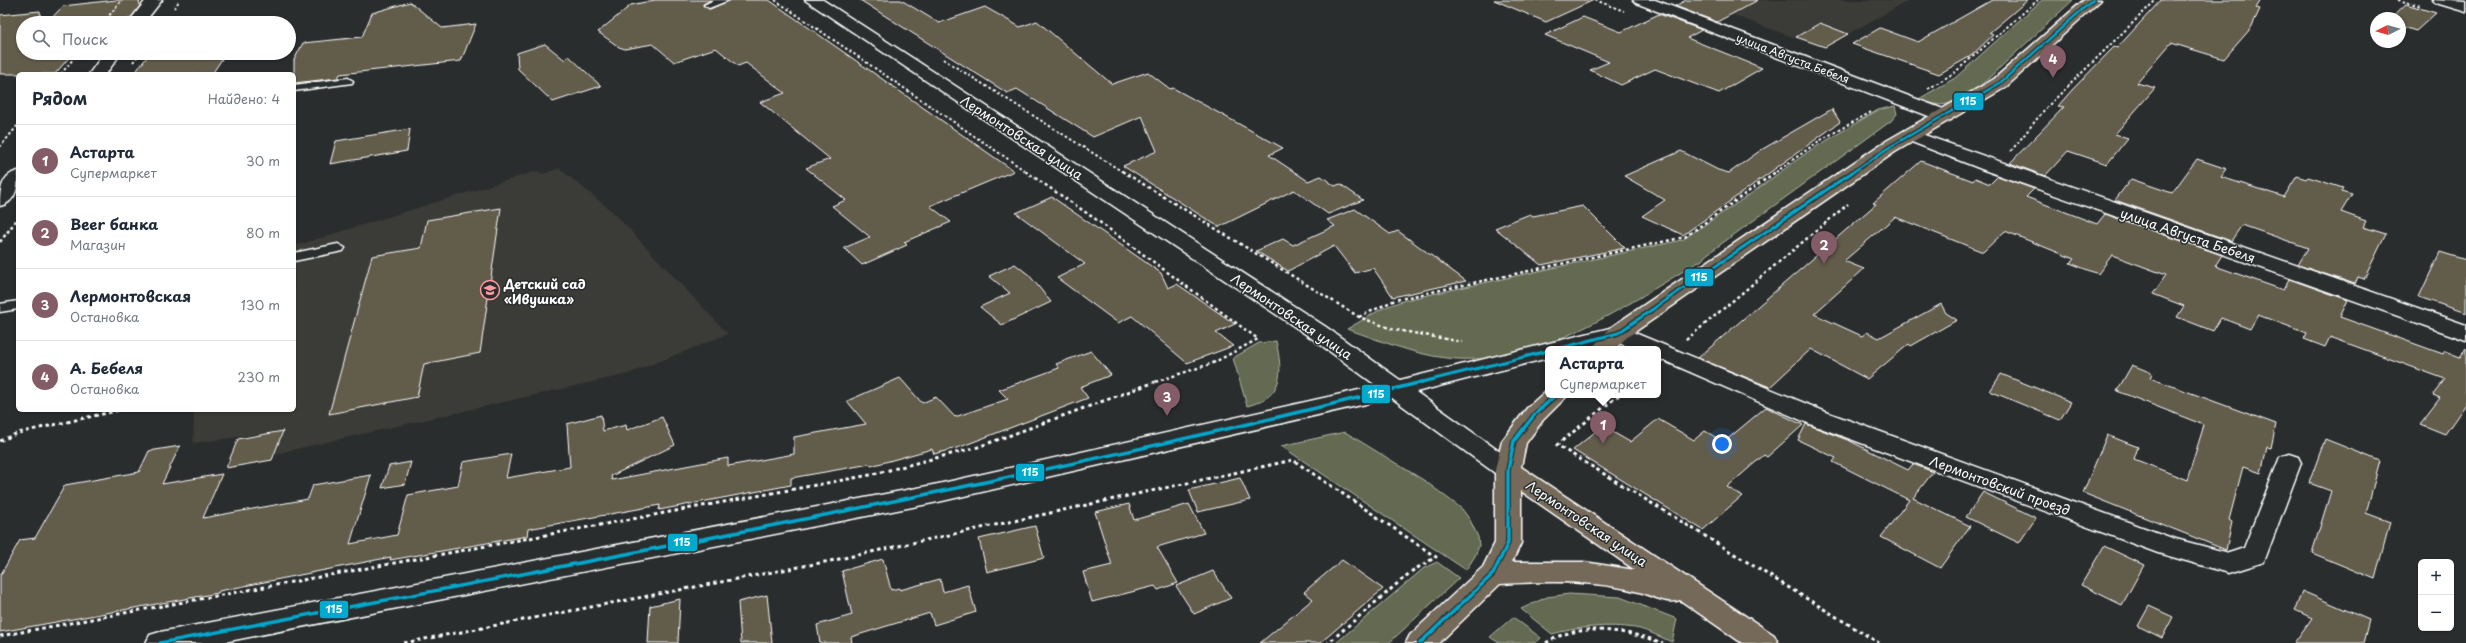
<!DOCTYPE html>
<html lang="ru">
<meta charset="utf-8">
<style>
:root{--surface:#fff;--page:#f2f2f3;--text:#1f2937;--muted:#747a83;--line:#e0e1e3;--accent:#845c67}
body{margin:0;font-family:"Playpen Sans",sans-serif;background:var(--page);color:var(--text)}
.controls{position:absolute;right:12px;bottom:12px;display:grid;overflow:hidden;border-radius:6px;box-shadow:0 1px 3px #0004}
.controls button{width:36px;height:36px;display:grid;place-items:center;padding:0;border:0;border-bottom:1px solid var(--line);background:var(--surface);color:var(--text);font:20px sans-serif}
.compass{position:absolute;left:2370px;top:12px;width:36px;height:36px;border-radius:50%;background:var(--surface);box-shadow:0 1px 3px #0004;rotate:264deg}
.you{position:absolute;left:1722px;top:444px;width:14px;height:14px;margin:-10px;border:3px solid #fff;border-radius:50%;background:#1a73e8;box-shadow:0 0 0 6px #1a73e833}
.badge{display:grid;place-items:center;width:26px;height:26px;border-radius:50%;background:var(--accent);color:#fff;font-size:13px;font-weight:700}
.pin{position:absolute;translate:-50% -33px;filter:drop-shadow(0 1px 2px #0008)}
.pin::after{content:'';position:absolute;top:21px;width:14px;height:12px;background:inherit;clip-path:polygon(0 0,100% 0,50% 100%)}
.popup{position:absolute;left:1545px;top:346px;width:116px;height:52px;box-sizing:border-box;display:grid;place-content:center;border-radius:6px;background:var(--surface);filter:drop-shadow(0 1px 3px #0005);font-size:13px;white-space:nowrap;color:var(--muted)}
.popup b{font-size:15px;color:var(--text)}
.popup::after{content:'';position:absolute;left:50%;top:100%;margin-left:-8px;border:8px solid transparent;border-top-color:var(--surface)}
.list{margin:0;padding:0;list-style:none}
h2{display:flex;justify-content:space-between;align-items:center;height:52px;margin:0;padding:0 16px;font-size:17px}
h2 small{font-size:13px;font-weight:400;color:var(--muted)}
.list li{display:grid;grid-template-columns:26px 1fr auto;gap:12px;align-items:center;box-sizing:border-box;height:72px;padding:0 16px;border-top:1px solid var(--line)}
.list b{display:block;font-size:15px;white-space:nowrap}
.list p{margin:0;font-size:13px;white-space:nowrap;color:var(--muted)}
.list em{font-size:13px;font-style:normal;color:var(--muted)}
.icon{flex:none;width:22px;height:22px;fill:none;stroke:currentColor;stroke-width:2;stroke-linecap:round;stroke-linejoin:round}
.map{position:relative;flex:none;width:2466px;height:643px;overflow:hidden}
.search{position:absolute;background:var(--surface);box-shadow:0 1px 3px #0004;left:16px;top:16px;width:280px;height:44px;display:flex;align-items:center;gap:10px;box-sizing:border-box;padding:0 14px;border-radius:22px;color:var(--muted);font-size:15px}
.panel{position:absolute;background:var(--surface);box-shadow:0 1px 3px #0004;left:16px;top:72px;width:280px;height:340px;border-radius:6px}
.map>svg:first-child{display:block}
.built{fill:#3b3b37}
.green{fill:#646b51;stroke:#b2b5a8}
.building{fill:#625c4c;stroke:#fff}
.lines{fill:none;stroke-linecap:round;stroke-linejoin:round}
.lane-casing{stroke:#fff;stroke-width:3}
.street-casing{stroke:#fff;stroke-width:3}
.secondary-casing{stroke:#fff;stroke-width:3}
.primary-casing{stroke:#fff;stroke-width:3}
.path-far2{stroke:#fff;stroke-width:2;stroke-dasharray:2.5 2.5;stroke-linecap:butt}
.path-far1{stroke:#fff;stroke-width:2.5;stroke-dasharray:3 3;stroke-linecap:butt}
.path{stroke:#fff;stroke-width:3;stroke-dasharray:3.5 3.5;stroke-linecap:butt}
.lane{fill:#2a2d2e;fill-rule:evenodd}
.street{fill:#2a2d2e;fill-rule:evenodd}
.secondary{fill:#2a2d2e;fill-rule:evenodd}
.primary{fill:#746a5a;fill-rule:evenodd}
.bus-1-far2-casing{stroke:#2a2d2e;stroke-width:5}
.bus-1-far1-casing{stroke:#2a2d2e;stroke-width:6}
.bus-1-casing{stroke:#2a2d2e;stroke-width:6}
.bus-1-far2{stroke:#00a9ce;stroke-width:2.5}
.bus-1-far1{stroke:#00a9ce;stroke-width:3}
.bus-1{stroke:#00a9ce;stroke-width:3.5}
.labels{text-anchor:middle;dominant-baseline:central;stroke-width:3;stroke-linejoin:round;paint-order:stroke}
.far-street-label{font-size:11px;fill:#fff;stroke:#2a2d2e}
.street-label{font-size:13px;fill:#fff;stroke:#2a2d2e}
.poi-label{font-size:13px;font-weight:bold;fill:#fff;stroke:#2a2d2e;text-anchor:start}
.line-badge{stroke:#2a2d2e;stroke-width:1.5}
.badge-label{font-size:11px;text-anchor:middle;font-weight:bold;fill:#fff}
</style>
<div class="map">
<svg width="2466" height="643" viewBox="0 0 2466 643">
<rect width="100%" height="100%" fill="#2a2d2e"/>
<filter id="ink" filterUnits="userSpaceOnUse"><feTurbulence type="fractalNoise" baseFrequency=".025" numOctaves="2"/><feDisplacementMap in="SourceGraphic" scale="8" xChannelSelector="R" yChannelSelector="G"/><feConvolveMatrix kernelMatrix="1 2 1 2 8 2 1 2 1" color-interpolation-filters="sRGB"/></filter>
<g filter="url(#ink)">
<path class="built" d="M1692,0H1910L1848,34L1820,23L1795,38Z
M559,168L613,212L728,334L628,374L274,454L283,431L193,443L194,410H294V246L537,171L543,174Z"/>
<path class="green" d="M2042,0H2073L1979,87L1956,103L1939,105L1917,100L1955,78Z
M1895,106L1897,114L1891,121L1706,255L1702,260C1627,304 1538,369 1446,358C1412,354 1379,340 1347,329L1383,308L1405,300L1682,240L1749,195L1809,151L1878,110Z
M1276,341C1283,373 1284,397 1247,406L1233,358L1259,343Z
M1345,432L1425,481L1462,509L1470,520L1478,537L1479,546L1475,556L1466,570L1281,446Z
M1437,562L1459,578L1389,643H1336L1424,568Z
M1569,594L1620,597L1677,619L1672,642C1660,637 1647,630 1635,628C1608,624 1578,627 1552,634L1521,609L1547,597Z
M1513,617L1541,638L1536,643H1499L1490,637Z"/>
<path class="building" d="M116,0H139L140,6L130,19L88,23H47L63,6Z
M655,0H711L703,4L710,9L730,0H769L1014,171L930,206L951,222L904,242L907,245L862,265L844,248L870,237L832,206L846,200L806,168L830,159L760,102L785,93L746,63L738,66L716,48L674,62L653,44L625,49L619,47L598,32L631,5Z
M860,0H901L939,23L985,7L1020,27L1037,21L1112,84L1148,72L1170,89L1173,88L1283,148L1269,155L1308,181L1321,176L1335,186L1340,184L1363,200L1328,214L1294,190L1219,227L1123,166L1157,151L1142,116L1093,137L1017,89L1007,93Z
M1494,0H1594L1546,22Z
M1686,0H1758L1717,22L1675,6Z
M1992,0H2028L1989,33L1993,35L1971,56L1939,74L1852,44L1880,28L1918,42Z
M2161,0H2261L2256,8L2260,9L2251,28L2224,59L2171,43L2137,83L2155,88L2115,134L2128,138L2107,164L2068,151L2045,176L2010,163L2064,107L2058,106L2072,90L2114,47L2117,48Z
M410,2L442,28L476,24L461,61L340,74L338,78L294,83V60L303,43L362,37L372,13Z
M2406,4L2436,13L2416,31L2400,26V18H2391Z
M40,11L41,23H23V53H73L55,74H0V15Z
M1659,14L1702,30L1687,38L1762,68L1719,93L1655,69L1621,85L1590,70L1609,62L1545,35L1583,17L1621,32Z
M1820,23L1848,34L1825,47L1796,37Z
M545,44L565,60L569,56L601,86L553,102L518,69L517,53Z
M150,53H226L212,74H134Z
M1832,109L1840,122L1683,235L1642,216L1665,200L1624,176L1681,151L1718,170L1729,173L1761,150Z
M410,129L407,151L330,164L336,141Z
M2197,159L2227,169L2221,177L2284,197L2297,176L2306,179L2308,177L2343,188L2341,191L2352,194L2341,212L2366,221L2363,227L2386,234L2364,279L2358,277L2355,284L2298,265L2308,248L2242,225L2231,241L2115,200L2131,179L2172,193Z
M1921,161L1973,181L1975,178L1990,184L1998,176L2034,189L2026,197L2097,224L2105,214L2222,255L2215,266L2283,290L2289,279L2348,300L2340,317L2443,354L2445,351L2460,357L2466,349V404L2445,434L2420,424L2440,398L2433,395L2445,379L2330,337L2325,347L2304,339L2307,333L2258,315L2250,329L2221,318L2213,331L2177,317L2184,306L2153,294L2166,275L2112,255L2098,274L2070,263L2074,259L2005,231L1983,252L1895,217L1844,261L1864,269L1814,314L1862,336L1867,332L1879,338L1941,304L1946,313L1957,320L1911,346L1909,344L1867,379L1811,349L1770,387L1698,358L1876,204L1873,203Z
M1052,197L1161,273L1168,288L1177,284L1235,324L1216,333L1233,346L1187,363L1132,316L1118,323L1057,278L1085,264L1016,213Z
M1583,206L1625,248L1541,265L1495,228L1530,214L1533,216Z
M501,208L480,353L424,364L417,397L329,414L372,256L421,248L427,220Z
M1355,209L1390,234L1398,231L1466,281L1393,297L1373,268L1355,273L1334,246L1288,271L1256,251L1283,239L1293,245L1335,226L1327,220Z
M2440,252L2466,260V313L2419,297Z
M1015,264L1029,275L1051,302L1002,325L980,307L1010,293L989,276Z
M1091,351L1111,375L1080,387L1088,398L960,447L934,454L932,449L871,466L870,464L791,478V485L659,510L660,505L528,529L527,536L390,560L391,557L219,591L218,593L0,632V576L20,540L35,538L65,485L139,472L149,451L180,446L162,484L222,474L203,518L308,499L313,485L371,475L350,544L397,535L408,495L458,486L463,462L511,454L506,478L570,467L567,424L601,415L603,431L626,425L627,430L662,417L675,445L611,476L612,480L728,458V466L794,454V437L866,424L847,401L900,378L922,403L936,397L955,417L1008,399L999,390L1059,368L1056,364Z
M2132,365L2152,373L2150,378L2276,424L2271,448L2267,447L2261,473L2243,467L2229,520L2232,522L2226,550L2083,493L2107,435L2138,447L2134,459L2187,480L2204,425L2117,391Z
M2001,374L2071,402L2060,420L1990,391Z
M1766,407L1803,425L1767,457L1764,455L1727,487L1742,496L1703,530L1573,450L1602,426L1630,442L1658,419L1694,440L1705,431L1724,442Z
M1806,424L1850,441L1908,470L1913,464L1933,472L1913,498L1970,526L1940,568L1881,537L1909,500L1833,462L1836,458L1798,440Z
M283,431L272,460L226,468L238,439Z
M2325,439L2380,461L2366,513L2390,522L2375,579L2312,553L2331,491L2309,483Z
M411,462L405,484L382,488L389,466Z
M1240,478L1250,500L1198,512L1189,490Z
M1983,492L2036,518L2019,543L1966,517Z
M1129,504L1134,520L1189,504L1204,533L1157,547L1178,583L1158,590L1155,586L1092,602L1083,572L1112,565L1095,512Z
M1035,526L1044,558L987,572L979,539Z
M2104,546L2144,565L2122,605L2081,585Z
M883,559L891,590L899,588L900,590L940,579L943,592L968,585L976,612L934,625L930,613L851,637L852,643H820L817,625L852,615L842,571Z
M1342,560L1383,589L1320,643H1260L1313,599L1304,592Z
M1213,571L1231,598L1194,614L1176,586Z
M2302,591L2369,620L2363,643H2294L2312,618L2295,610Z
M767,595L772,643H741L738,602Z
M680,599L678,643H648L650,606Z
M2149,606L2173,617L2162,638L2138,626Z"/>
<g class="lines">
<defs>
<path id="lane" d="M714,0H729L709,8L704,5Z
M348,78L353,81L352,83L294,91V85Z
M338,244L345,248L343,251L294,261V253Z
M18,301V309L0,312V304Z"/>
<path id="street" d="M146,0H162L144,23H128Z
M1633,0H1655L1951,112L1954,116L1951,120H1939L1636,3Z
M2433,0L2466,2V12L2436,3Z
M104,53H121L106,74H89Z
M1910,130L2466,325V340L1984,170L1904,139L1901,135L1904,131Z
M18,171C18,186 17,202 0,206C0,191 1,175 18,171Z
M1618,326L1826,412L2172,538L2229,553L2244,548L2280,457L2289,454L2298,457L2301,463L2264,562L2229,573L2158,553L1810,424L1658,358V349C1641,349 1617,348 1607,333L1610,328Z"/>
<path id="secondary" d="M805,0H823L1326,327L1400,380L1618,326L1626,328L1629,333L1626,338L1584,349H1548V358L1416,392L1517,464L1521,470L1517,476L1508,479L1499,476L1392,398L938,502L219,643H146L150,635L160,632L938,484L1377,386L1310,337Z"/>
<path id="primary" d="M2084,0H2101L2006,87L1895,152L1626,338L1615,349H1591L1610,328L1881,144L1994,79Z
M1548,389V395H1568L1543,420L1526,443L1521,467L1774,635L1778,643H1742L1680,600C1667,605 1652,595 1639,592C1594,580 1547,581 1500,584L1439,643H1406L1410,635L1483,567L1495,543V470L1502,441L1527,408ZM1521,491L1635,570L1584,562H1512L1521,543Z"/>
</defs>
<use href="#lane" class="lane-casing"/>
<use href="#street" class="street-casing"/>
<use href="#secondary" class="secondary-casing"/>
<use href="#primary" class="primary-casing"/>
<path class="path-far2" d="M775,0L1027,172
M1595,0L1624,11
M2398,0L2421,6
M174,8L180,0
M103,23L122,0
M943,59L1123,172
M133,62L140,53
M61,74L78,53
M1928,89L1954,73L2038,0
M0,147L18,125
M2011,151L2045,109L2156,0
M1776,172L1819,141L1873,111"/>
<path class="path-far1" d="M1025,171L1094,218L1258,339L1213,363L1152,383
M1122,171L1359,317L1392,329L1462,342
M0,242L18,218
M1359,317L1395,300L1685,237L1777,171
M1686,340L1848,204"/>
<path class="path" d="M1619,395L1557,445L1879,643
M0,441L18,433L120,410
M0,636L870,475L978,447L1155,382
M404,643L830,561L1293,460L1436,557L1412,571L1328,643
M1546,643C1579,621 1628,631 1663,643"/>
<use href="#lane" class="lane"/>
<use href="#street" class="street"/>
<use href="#secondary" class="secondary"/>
<use href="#primary" class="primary"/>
<defs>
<path id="bus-1-far2" d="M1853,172L1888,148L2000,83L2093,0"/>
<path id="bus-1-far1" d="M1557,349L1618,333L1854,171
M1418,383L1548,351"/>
<path id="bus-1" d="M160,643C582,562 1005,487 1422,382
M1420,643L1493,574L1508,543V470L1514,441L1535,414L1556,395"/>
</defs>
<use href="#bus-1-far2" class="bus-1-far2-casing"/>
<use href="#bus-1-far1" class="bus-1-far1-casing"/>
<use href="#bus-1" class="bus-1-casing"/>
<use href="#bus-1-far2" class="bus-1-far2"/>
<use href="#bus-1-far1" class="bus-1-far1"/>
<use href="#bus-1" class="bus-1"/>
</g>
</g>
<defs>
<symbol id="school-ring" viewBox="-11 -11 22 22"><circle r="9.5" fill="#2a2d2e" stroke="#ff9aa2" stroke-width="1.5"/><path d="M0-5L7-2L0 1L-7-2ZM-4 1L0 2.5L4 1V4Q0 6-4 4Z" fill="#ff9aa2"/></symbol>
</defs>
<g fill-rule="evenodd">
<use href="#school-ring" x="479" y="279" width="22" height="22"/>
</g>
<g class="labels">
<g class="far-street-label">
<text transform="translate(1793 58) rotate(21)">улица Августа Бебеля</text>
</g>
<g class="street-label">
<text transform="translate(1022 137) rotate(33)">Лермонтовская улица</text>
<text transform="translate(2188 235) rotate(19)">улица Августа Бебеля</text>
<text transform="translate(1292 316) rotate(34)">Лермонтовская улица</text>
<text transform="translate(2000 485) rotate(20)">Лермонтовский проезд</text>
<text transform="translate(1587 523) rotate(34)">Лермонтовская улица</text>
</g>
<g class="poi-label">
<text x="504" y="283">Детский сад<tspan x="504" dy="15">«Ивушка»</tspan></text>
</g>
</g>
<g class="line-badge">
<rect x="1953" y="92" width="31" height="19" rx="4" fill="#00a9ce"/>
<rect x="1684" y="268" width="30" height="19" rx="4" fill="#00a9ce"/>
<rect x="1361" y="384" width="30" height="20" rx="4" fill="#00a9ce"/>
<rect x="1015" y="463" width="30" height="19" rx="4" fill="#00a9ce"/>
<rect x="667" y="533" width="31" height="19" rx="4" fill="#00a9ce"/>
<rect x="319" y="600" width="30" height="19" rx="4" fill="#00a9ce"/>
</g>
<g class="badge-label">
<text x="1968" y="105">115</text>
<text x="1699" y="281">115</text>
<text x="1376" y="398">115</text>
<text x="1030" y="476">115</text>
<text x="682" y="546">115</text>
<text x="334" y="613">115</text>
</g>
</svg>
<div class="controls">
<button>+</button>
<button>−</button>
</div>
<svg class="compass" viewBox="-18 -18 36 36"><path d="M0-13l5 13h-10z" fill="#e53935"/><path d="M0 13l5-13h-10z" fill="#747a83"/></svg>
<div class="you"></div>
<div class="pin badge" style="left:1603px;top:444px">1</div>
<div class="popup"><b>Астарта</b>Супермаркет</div>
<div class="pin badge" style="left:1824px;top:264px">2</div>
<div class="pin badge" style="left:1167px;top:416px">3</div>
<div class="pin badge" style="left:2053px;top:78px">4</div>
<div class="search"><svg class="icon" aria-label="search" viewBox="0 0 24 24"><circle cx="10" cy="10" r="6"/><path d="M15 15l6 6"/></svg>Поиск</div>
<section class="panel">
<h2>Рядом<small>Найдено: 4</small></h2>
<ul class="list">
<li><span class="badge">1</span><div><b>Астарта</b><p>Супермаркет</p></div><em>30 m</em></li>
<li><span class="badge">2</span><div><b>Beer банка</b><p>Магазин</p></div><em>80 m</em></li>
<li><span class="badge">3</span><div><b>Лермонтовская</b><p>Остановка</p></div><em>130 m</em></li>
<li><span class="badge">4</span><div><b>А. Бебеля</b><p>Остановка</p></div><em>230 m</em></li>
</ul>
</section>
</div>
